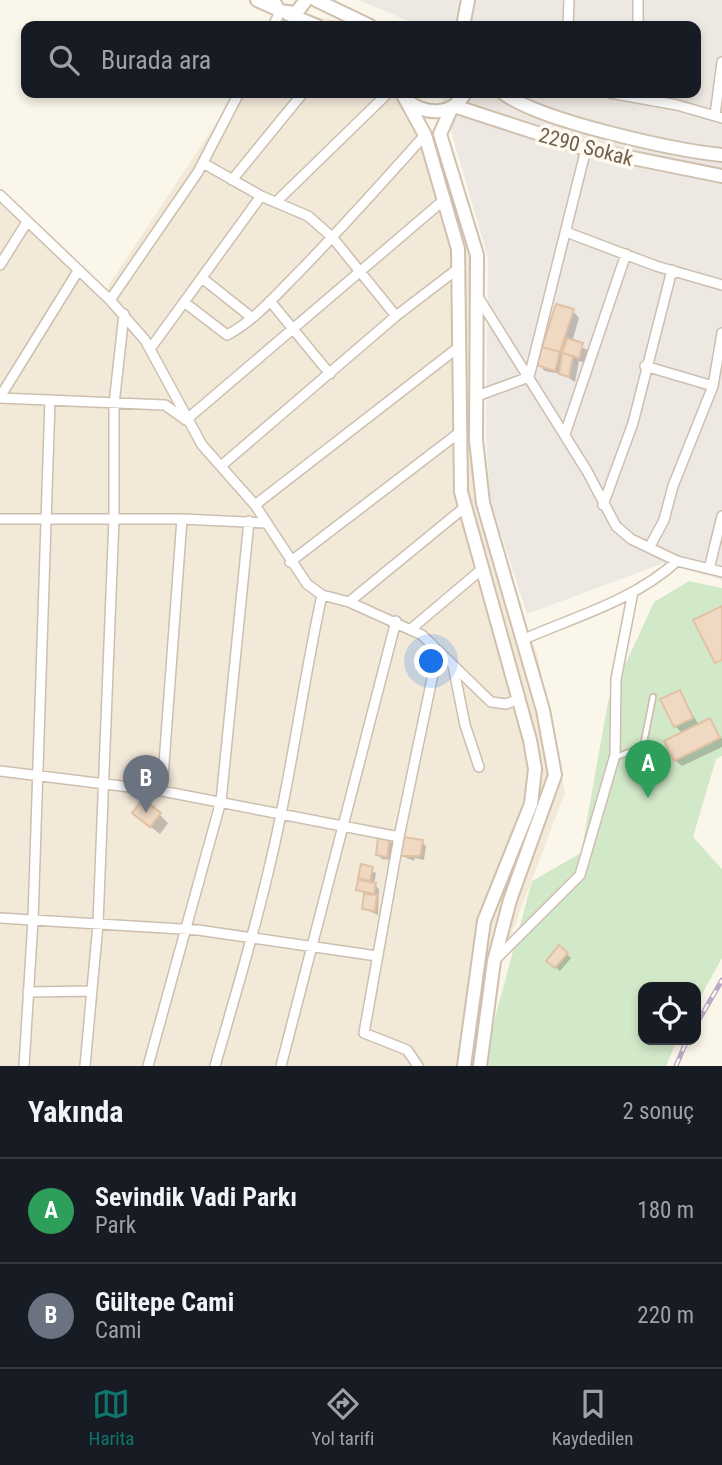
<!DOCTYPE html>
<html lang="tr">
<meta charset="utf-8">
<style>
:root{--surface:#171b24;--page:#20242c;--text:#f1f3f6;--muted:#9ea1a6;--line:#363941;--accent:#0f766e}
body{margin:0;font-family:"Roboto Condensed",sans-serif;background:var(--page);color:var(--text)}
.controls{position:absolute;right:21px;bottom:21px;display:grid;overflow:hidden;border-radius:14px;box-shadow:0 4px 10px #0003}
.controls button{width:63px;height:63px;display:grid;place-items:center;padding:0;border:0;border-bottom:2px solid var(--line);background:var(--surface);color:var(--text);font:35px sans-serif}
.you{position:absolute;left:432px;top:662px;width:24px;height:24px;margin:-18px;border:5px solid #fff;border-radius:50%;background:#1a73e8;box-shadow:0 0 0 10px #1a73e833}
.badge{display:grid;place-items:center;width:46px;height:46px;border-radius:50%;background:var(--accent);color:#fff;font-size:23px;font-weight:700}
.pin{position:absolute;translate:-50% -58px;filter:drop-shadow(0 2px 4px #0008)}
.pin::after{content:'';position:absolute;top:37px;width:24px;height:21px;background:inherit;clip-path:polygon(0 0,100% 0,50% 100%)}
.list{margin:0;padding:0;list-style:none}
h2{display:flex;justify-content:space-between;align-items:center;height:91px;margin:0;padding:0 28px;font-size:30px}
h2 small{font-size:23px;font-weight:400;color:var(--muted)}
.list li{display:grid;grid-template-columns:46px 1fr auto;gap:21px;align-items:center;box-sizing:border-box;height:105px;padding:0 28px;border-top:2px solid var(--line)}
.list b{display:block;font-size:26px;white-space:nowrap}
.list p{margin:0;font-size:23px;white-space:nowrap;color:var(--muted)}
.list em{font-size:23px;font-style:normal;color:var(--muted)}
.icon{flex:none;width:38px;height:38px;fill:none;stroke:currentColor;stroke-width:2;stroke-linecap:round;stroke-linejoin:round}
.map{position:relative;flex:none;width:722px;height:1066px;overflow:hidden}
.search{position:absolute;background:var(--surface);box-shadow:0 4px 10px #0003;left:21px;right:21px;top:21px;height:77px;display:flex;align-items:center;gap:18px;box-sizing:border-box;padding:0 24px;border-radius:14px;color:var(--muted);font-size:26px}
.sheet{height:301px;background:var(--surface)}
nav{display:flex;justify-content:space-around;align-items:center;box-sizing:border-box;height:98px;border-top:2px solid var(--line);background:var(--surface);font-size:19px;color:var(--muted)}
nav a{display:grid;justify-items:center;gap:4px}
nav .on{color:var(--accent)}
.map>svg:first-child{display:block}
.residential{fill:#f3e9d9}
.industrial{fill:#ede8e2}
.green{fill:#d2e9c9}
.shadow{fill:#0003}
.building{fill:#efd9c3;stroke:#e1c2a4;stroke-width:2}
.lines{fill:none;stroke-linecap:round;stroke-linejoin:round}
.lane-casing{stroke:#cdbfb0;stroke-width:8}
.street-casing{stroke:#cdbfb0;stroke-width:12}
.secondary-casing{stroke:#d0c0ae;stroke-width:16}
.lane{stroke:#fff;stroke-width:4.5}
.street{stroke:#fff;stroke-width:9}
.secondary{stroke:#fff;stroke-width:12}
.rail-casing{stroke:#bba8c5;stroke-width:5}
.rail{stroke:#fefaf0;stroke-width:2.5;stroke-dasharray:8;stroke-linecap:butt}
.labels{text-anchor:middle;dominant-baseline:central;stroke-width:7;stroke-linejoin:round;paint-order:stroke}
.street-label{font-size:21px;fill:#75604e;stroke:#fefaf0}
</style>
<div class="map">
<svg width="722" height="1066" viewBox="0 0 722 1066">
<rect width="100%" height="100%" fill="#fbf6ea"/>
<path class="residential" d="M287,14L365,24L366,26H279Z
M236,93H400L446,155L477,255L483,503L538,657L565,793L503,956L480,1066H0V192L103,294Z"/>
<path class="industrial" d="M359,0H722V580L664,563L527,614L490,500L486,438L488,258L440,93H696V26H420Z"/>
<path class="green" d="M689,581L722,588V756L716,759L693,837L722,869V958L696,1005V987H643V1040H677L666,1066H482L532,881L581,853L608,702L654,602Z"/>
<path class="shadow" d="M573,311L579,318L572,342L589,351L585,363L579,361L575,382L562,374L545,371L539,365Z
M679,692L699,725L710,720L722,739V747L682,766L675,760L682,733L675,726Z
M159,814L168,823L160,834L144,822Z
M389,840L393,844L391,860L382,859L378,855Z
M422,842L426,846L424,860L415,858L414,861L402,856Z
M362,867L376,873L374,884L379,889L378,915L364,909L366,895L358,890Z
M560,948L571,958L560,971L548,961Z"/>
<path class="building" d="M556,304L574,309L560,352L542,347Z
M567,338L583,343L579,358L562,353Z
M542,347L560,352L555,371L537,365Z
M562,353L573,356L569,377L559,374Z
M722,606V660L715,663L693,620Z
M680,690L693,718L674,727L660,699Z
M710,718L720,738L674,761L664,741Z
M143,799L161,813L150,827L132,813Z
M378,837L390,838L387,857L376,855Z
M404,837L423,840L420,856H400Z
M361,864L373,867L370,881L358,878Z
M358,880L376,883L374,894L356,890Z
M364,894L377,895L375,911L362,909Z
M559,945L568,953L555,968L546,961Z"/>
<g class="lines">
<defs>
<path id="lane" d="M616,757L643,747L653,697"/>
<path id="street" d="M273,26L280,12
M568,26L569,0
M638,26V0
M610,93L677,105L722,118
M715,115L722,62
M203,163L261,196L308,216L332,237L396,316
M232,180L303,93
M0,195L110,300L145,340L202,445L255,505L307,584L322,595L349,602L422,635L491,702L506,704L519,699
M276,202L388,93
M566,232L656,266L722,285
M0,265L27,222
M202,278L251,317
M478,297L587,471L616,526L631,539L677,561L722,572
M110,300L198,172L239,93
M270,301L330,374
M184,302L227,335C254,321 276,295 297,274C341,229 383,182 425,135
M150,349L261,196
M645,366L713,386
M529,377L586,149
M477,396L529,377
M0,397L78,271
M0,398L165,405L186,420L445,199
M565,434L626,254
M221,466L396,316L460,267
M255,505L460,346
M603,505L633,423L672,270
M0,519H182L266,523
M650,546L664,520L673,486L713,386L722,333
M290,562L460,432
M709,569L722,516
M349,602L465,507
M411,629L482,569
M522,640C574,617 635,600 677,561
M453,665L465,725L479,767
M0,771L162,791L399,837
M162,791L182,519
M0,918L198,930L377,956
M495,960L580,875L615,755L616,679L633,592
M28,992L92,991
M24,1066L33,920L50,400
M85,1066L98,924L114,518V404L124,314
M148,1066L221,801L249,521
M215,1066C239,983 264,899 281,814C296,741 306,668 322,595
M281,1066L396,621
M418,1066L407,1050L364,1033L399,837L438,650"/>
<path id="secondary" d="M257,0L277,9
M273,0L279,11L296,13L306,0
M316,0L370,26
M288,14L317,26
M463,26L468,0
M402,93L425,135L458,249L461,492L530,740L535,769L531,804L484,921L464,1066
M503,93C541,121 673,150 722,155
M409,102C428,116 453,115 465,93
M454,106L583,148L722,176
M452,107L440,134L477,255L476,440L483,503L543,710L555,775L510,900L494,961L480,1066"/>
</defs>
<use href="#lane" class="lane-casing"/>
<use href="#street" class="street-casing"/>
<use href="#secondary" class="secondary-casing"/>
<use href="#lane" class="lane"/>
<use href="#street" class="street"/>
<use href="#secondary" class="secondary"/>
<defs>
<path id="rail" d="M696,1025L722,980
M676,1066L687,1040"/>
</defs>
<use href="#rail" class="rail-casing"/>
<use href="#rail" class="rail"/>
</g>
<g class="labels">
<g class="street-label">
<text transform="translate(586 147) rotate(15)">2290 Sokak</text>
</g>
</g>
</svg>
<div class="controls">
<button><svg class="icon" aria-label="locate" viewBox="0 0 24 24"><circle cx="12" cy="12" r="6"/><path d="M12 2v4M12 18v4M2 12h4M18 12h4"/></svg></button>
</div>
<div class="you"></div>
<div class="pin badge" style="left:648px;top:798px;background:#2e9e5b">A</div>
<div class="pin badge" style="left:146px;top:813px;background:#6b7280">B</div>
<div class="search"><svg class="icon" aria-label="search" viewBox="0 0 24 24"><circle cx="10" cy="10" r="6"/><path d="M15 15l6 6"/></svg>Burada ara</div>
</div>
<section class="sheet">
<h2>Yakında<small>2 sonuç</small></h2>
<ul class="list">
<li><span class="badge" style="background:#2e9e5b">A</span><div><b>Sevindik Vadi Parkı</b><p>Park</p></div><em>180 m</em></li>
<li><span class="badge" style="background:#6b7280">B</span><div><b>Gültepe Cami</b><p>Cami</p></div><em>220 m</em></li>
</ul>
</section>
<nav>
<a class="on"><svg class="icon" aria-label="map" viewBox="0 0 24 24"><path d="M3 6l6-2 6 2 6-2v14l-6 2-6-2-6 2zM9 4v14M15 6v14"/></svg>Harita</a>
<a><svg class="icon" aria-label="directions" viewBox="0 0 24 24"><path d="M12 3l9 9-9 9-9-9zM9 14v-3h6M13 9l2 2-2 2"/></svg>Yol tarifi</a>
<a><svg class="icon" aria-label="saved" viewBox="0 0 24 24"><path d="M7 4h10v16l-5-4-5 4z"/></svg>Kaydedilen</a>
</nav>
